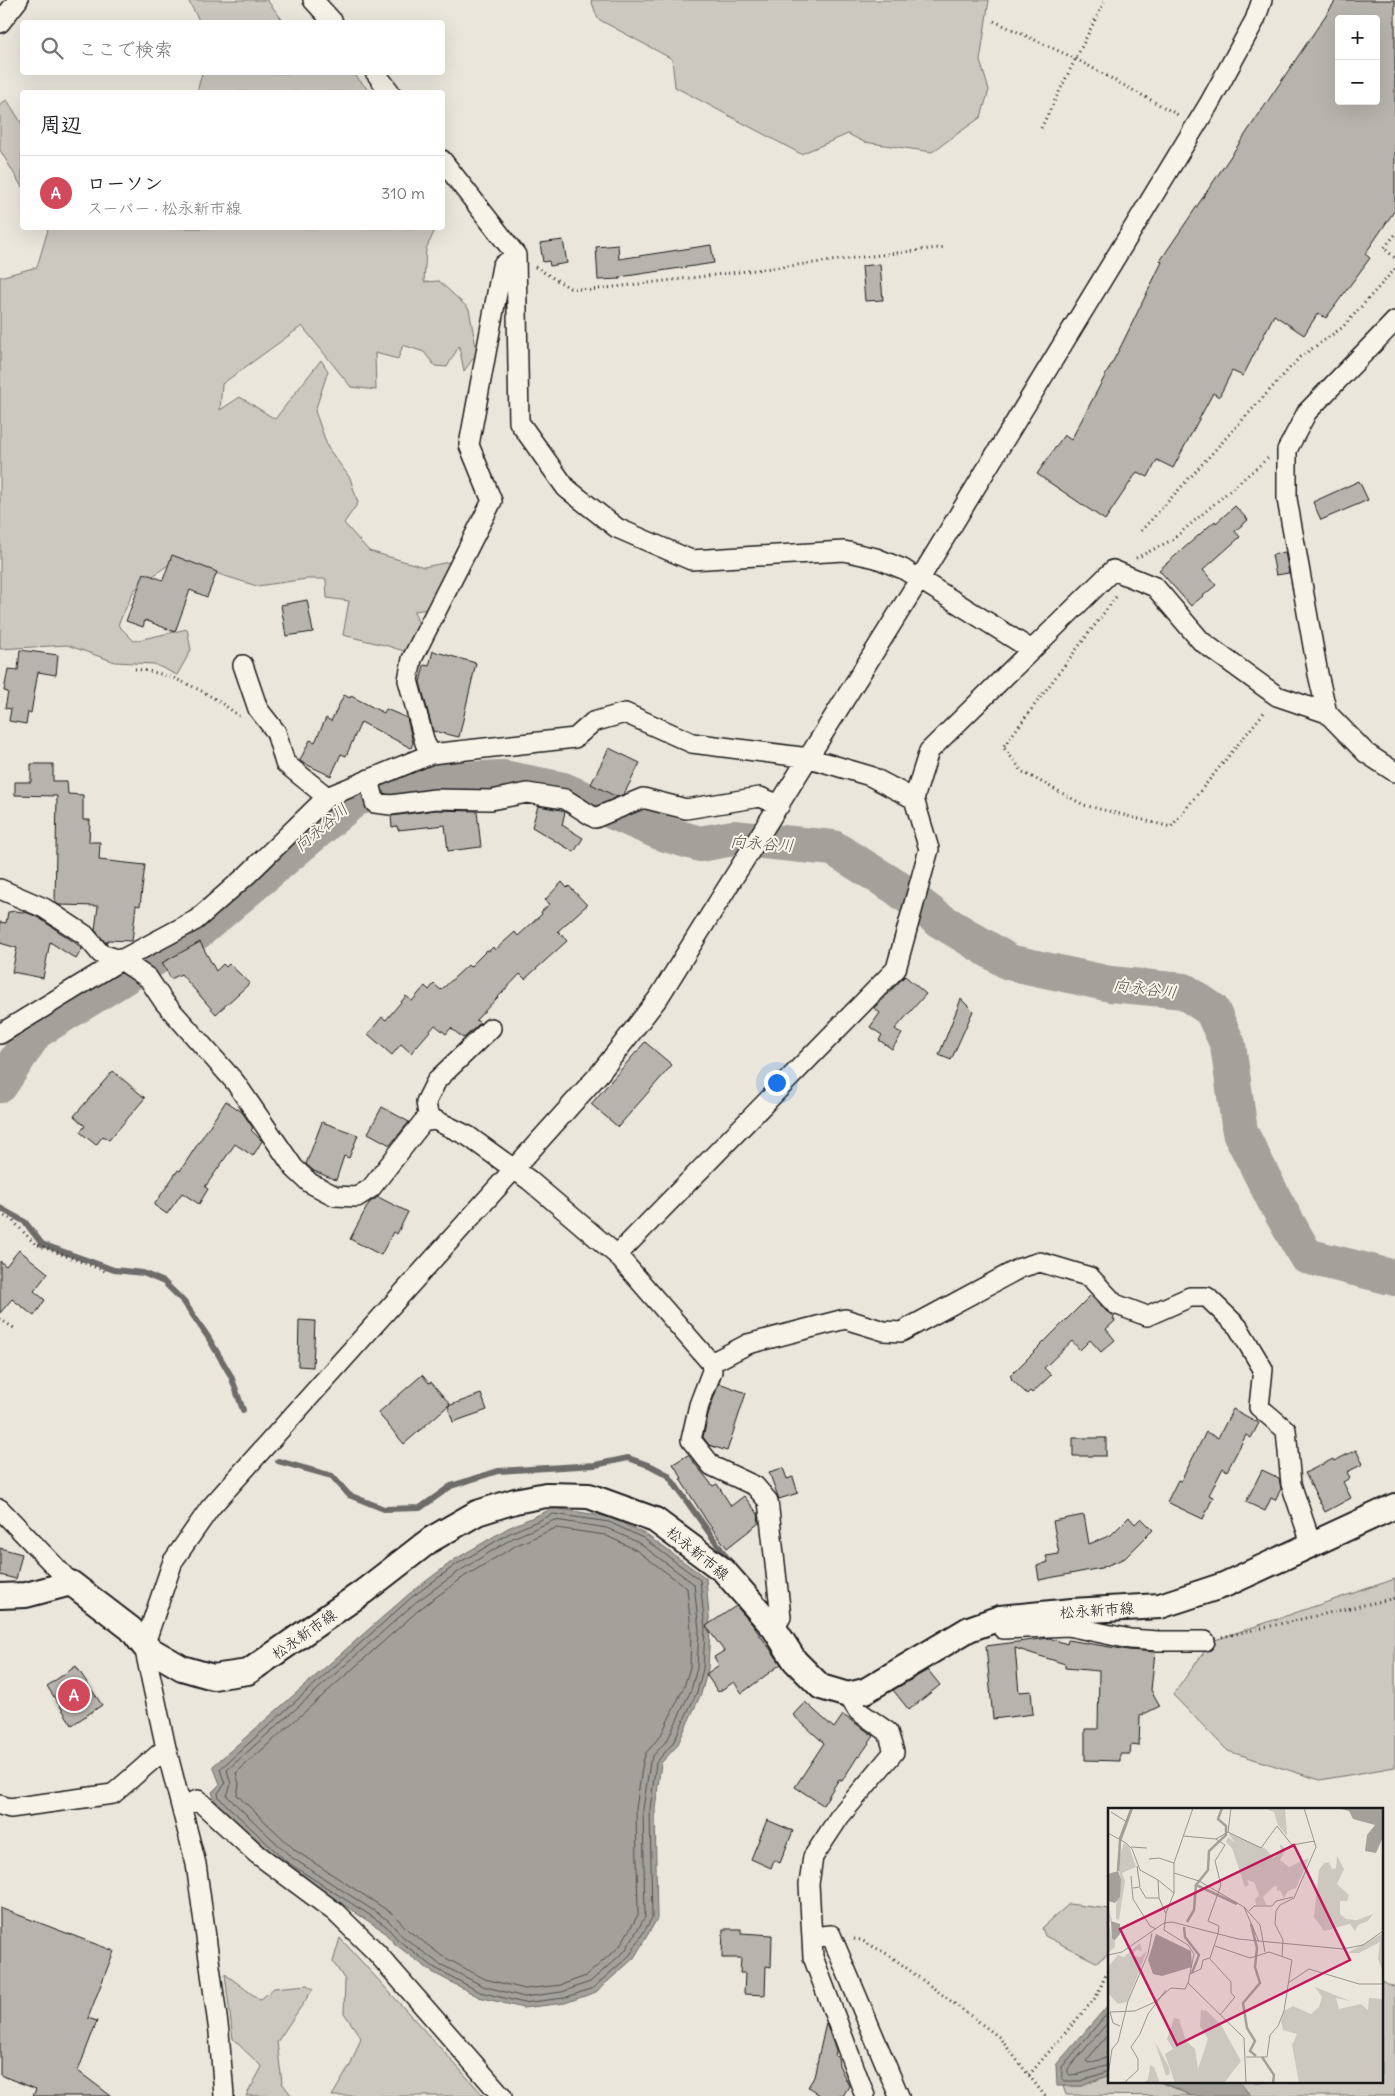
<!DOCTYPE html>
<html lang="ja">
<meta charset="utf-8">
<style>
:root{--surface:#fff;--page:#f6f6f6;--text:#202124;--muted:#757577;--line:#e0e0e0;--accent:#d1495b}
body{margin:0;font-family:Delius,"Klee One",sans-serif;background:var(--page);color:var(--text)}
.controls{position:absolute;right:15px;top:15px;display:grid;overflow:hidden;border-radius:5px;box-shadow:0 5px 20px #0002}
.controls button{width:45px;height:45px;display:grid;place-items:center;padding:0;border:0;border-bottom:1px solid var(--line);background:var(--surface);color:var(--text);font:25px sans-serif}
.you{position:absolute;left:776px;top:1082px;width:18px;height:18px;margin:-12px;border:4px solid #fff;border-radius:50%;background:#1a73e8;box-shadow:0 0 0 8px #1a73e833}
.badge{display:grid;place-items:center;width:32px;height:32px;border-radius:50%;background:var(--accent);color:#fff;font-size:16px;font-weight:700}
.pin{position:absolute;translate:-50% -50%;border:2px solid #fff;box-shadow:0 1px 5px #0006}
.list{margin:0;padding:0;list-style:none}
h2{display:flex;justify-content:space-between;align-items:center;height:65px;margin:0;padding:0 20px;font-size:21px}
h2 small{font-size:16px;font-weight:400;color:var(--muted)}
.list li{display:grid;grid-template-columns:32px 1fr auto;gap:15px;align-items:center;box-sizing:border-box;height:75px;padding:0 20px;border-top:1px solid var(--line)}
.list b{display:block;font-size:19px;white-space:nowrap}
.list p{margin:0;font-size:16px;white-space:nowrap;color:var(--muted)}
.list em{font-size:16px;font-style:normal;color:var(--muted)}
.icon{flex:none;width:28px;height:28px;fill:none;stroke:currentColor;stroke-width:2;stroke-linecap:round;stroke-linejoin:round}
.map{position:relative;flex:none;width:1395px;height:2096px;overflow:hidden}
.search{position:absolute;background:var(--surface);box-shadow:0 5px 20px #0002;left:20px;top:20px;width:425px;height:55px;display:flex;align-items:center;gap:12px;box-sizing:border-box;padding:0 18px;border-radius:5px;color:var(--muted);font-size:19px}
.panel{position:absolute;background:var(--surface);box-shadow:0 5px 20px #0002;left:20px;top:90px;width:425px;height:140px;border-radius:5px}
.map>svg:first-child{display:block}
.green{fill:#ccc8c0;stroke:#74726e}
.water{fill:#a3a19a;stroke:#6d6c68}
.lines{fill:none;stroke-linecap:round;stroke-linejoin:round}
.shore{stroke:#52514e;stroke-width:1}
.stream{stroke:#6d6c68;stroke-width:6}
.river{stroke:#a3a19a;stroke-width:36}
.building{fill:#b6b4ac;stroke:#1c1c1c;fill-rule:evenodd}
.minor-casing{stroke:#1c1c1c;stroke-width:22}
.major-casing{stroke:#1c1c1c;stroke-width:28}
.path{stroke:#1c1c1c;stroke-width:3;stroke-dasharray:1 4;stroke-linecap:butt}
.minor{stroke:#f7f3e8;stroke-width:19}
.major{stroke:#f7f3e8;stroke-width:24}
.labels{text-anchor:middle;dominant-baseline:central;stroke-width:4;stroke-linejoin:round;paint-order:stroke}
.street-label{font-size:15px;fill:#1c1c1c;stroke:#f7f3e8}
.water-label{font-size:16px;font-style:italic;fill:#52514e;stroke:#f7f3e8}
.inset-river{fill:none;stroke:#a3a19a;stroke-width:2.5}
.inset-road{fill:none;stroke:#98958f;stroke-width:1}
.view{fill:#c2185b;fill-opacity:0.15;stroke:#c2185b;stroke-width:2.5}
.inset-edge{fill:none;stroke:#1c1c1c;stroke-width:2.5}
</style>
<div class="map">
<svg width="1395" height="2096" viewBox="0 0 1395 2096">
<rect width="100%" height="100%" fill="#eae6dc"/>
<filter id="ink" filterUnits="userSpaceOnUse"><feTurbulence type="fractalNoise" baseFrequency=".02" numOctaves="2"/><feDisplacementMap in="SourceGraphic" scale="10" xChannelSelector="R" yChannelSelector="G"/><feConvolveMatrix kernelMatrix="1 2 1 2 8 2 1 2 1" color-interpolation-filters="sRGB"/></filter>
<g filter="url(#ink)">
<path class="green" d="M188,0H267L284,22H200Z
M591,0H989L980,61L989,90L981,117L932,152L864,142L848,134L801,154L675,87L672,59L598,19Z
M202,73H353L370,92H197Z
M7,100L22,124V187L0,150V104Z
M46,228H436L426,249L424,282L439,281L469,309L477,353L464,371L459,346L447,367L435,366L424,352L403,345L398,359L375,353L376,390L351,387L302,326L222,384L220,410L240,397L275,419L321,360L328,371L315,411L328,448L350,478L358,503L344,523L369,551L424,567L459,560L436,608L414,611L421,631L410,653L388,646L343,635L349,601L327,598L326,579H307L257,586L212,572L172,562L134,590L118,625L134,641L187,629L191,650L177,675L154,664L115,662L67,645L0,649V277L37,267L48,230Z
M1395,1579V1767L1320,1780L1228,1751L1173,1695L1212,1641Z
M1069,1904L1109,1909V1954L1096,1962L1045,1936L1042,1928Z
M340,1938L484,2096H332L351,2064L361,2038L344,2013L345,1980L333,1962Z
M225,1974L260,2000L274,1988L307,1985L313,1989L277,2042L282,2083L292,2096H246L262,2067L233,2039Z
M1381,1981L1395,1987V2096H1251L1239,2082H1381Z
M1109,2075V2082H1160L1192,2096L1066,2095L1063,2086H1082Z"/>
<path class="water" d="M554,1508L610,1517L645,1534L706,1578L710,1629L708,1669L701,1694L677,1746L661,1763L655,1809L657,1919L634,1958L596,1992L565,2003L523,2008L479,1997L432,1972L395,1944L382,1930L284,1866L215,1801L212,1792L220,1784L213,1766L409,1594L454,1560L508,1528Z
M1109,2004V2075L1082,2086H1057L1056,2065Z
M1160,2082H1239L1251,2096H1192Z"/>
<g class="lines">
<path class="shore" d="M554,1514L609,1522L643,1538L700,1580L705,1629L703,1669L697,1692L673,1743L656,1763L650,1809L652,1918L630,1955L593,1988L564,1998L524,2003L480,1992L435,1968L398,1940L385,1925L287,1862L219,1798L218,1793L225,1784L220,1769L412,1597L457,1564L510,1533Z
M555,1520L607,1528L639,1543L694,1584L699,1630L697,1668L691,1690L668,1739L653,1756L650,1762L643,1809L645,1917L625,1951L590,1982L562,1992L524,1997L483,1986L438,1963L402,1936L388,1920L291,1857L227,1796L231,1784L227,1770L416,1602L461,1570L513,1538Z
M556,1528L605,1535L636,1550L687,1588L691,1630L690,1667L684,1687L661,1735L646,1753L643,1761L636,1809L638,1915L620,1946L586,1976L561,1985L525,1989L485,1979L442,1956L408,1930L393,1914L296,1851L237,1795L239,1784L236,1773L421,1608L465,1576L517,1545Z
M1109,2011L1062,2067V2079L1064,2081H1081L1109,2071
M1109,2021L1068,2069V2073L1070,2075L1080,2074L1109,2065
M1109,2033L1086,2061L1089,2063L1109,2057"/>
<path class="stream" d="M0,1208L25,1222L42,1244L114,1270L143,1273L164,1282L184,1302L208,1337L231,1376L243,1410
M278,1461L332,1476L349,1495L384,1509L420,1508L451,1486L498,1471L595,1465L628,1458L651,1466L668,1475L733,1566"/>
<path class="river" d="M0,1085L35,1032L197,932L356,798L433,781L503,778L563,790L662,833L700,844L733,838L833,848L896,887L938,919L1009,962L1110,984L1184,991L1212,1010L1228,1045L1240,1132L1275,1201L1306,1256L1395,1278"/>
</g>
<path class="building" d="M1336,0H1395V210L1365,254L1370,258L1326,318L1318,313L1304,335L1274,315L1243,376L1232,371L1219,397L1213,393L1173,468L1157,460L1148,477L1137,472L1105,520L1037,474L1064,435L1071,440L1121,346L1162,262L1160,261ZM1339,19H1376V101H1339Z
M563,240L567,263L550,266L549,261L543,262L540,243Z
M618,245L619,259L711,245L714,263L620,277V279L598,280L596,247Z
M880,264L883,300L865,301L862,266Z
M1359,481L1368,500L1321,520L1313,502Z
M1235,506L1248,520L1235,531L1240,537L1203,570L1216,585L1191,606L1159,570L1215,521L1216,523Z
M1285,552L1289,573L1276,575L1272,555Z
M172,555L217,572L207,597L190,590L175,632L145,620L143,627L126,621L144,573L163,580Z
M307,600L313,632L286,636L281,605Z
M20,650L58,655L56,675L38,672L31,713L28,712L26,724L9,721L11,709L5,708L8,692L4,691L8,669L18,670Z
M433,651L476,663L459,737L433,731L420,682L424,665L429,666Z
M344,695L350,698L351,696L384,713L386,709L407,718L413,743L411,748L361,722L346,756L341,754L331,776L301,762L300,760L310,740L315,742L326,718L331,721Z
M609,748L640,763L624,794L617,797L591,784Z
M31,764H53V781H67L68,794L83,795V820H90L89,842H100L99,860L145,865L140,906L136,905L132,941L108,940L106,943L95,930L98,906L59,905L55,902L57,796L15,795V782H31Z
M538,806L561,810L565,812L562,825L583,838L574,852L532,827Z
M436,810L477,811L481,847L448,851L445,825L398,830L397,826L392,827L391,816Z
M562,882L567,888L569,886L587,905L558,931L567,941L525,979L520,974L476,1020L480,1023L465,1037L463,1038L451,1028L446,1034L435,1025L411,1053L401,1044L392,1055L368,1034L382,1017L386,1020L406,996L412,1001L425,986L429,990L434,984L441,990L468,965L470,967L487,950L489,951L493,947L495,950L515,932L518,936L542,914L541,912L550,904L545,900Z
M16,911L28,913L39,918L77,944L82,949L76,959L50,942L43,978L12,972L17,948L0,943V922L6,923L8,912Z
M200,942L216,971L223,964L226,967L229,964L250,983L216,1014L181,974L171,979L162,963Z
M905,976L926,994L895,1029L902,1034L892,1049L879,1040L882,1035L870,1027L880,1013L874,1008Z
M961,999L973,1011L951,1060L939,1055Z
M645,1042L672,1065L618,1127L591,1104Z
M113,1071L145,1098L109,1140L103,1136L96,1145L80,1132L85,1126L74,1116Z
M226,1101L242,1112L253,1128L251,1130L262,1141L253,1156L235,1144L205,1187L208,1189L199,1204L182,1193L167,1214L154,1205L178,1170L180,1171Z
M382,1107L409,1122L390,1145L368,1133Z
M322,1122L358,1135L349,1158L344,1156L336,1180L314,1171L306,1164Z
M378,1197L408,1212L397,1234L393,1232L381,1255L350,1239L369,1203Z
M19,1250L48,1273L34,1291L45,1300L34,1316L12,1299L0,1313V1261L6,1266Z
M1091,1295L1107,1312L1115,1316L1113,1318L1115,1321L1106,1329L1115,1340L1101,1352L1090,1340L1080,1350L1072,1341L1044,1368L1051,1375L1032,1393L1030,1391L1027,1394L1011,1379L1012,1378L1010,1376Z
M299,1320L315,1321L313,1367L298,1366Z
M422,1375L429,1383L431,1382L450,1404L404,1444L378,1413Z
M719,1383L746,1393L727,1451L709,1445L703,1437L710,1408Z
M481,1394L487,1410L453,1422L448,1406Z
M1233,1409L1259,1423L1251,1438L1246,1435L1227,1471L1223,1468L1209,1495L1213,1497L1203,1519L1167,1502L1178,1480L1181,1481L1206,1432L1218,1438Z
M1073,1438H1106V1456H1073Z
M1356,1450L1363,1464L1347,1472L1350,1478L1343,1482L1351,1498L1325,1512L1305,1473L1333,1459L1334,1461Z
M688,1455L713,1486L717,1484L731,1506L744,1496L758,1514L759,1523L727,1548L708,1523L680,1479L682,1478L673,1464Z
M783,1468L787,1479L793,1477L798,1493L779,1499L769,1472Z
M1262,1470L1279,1478L1281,1489L1275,1500L1271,1498L1265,1511L1246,1502Z
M1084,1515L1089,1544L1111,1535L1129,1517L1135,1524L1141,1518L1153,1530L1125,1558L1101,1568L1039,1580L1037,1566L1048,1562L1046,1556L1059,1554L1053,1521Z
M0,1548L22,1554L16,1579L0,1575Z
M736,1606L752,1624L781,1664L742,1693L734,1682L718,1692L706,1674L719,1665L714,1657L724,1651L706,1626Z
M1049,1638L1067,1644L1068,1640L1128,1650L1155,1652L1151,1690L1160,1706L1140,1716L1139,1746L1131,1745L1130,1754H1120V1761L1085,1760V1729H1098L1099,1671L1065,1668V1664L1015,1648L1019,1692L1031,1691L1033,1714L993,1719L986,1646Z
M76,1666L102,1705L72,1725L47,1686Z
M928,1670L940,1685L909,1710L893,1690Z
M805,1702L834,1728L843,1715L874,1736L859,1757L858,1756L842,1781L839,1779L823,1805L795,1787L824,1743L793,1715Z
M767,1820L793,1831L780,1863L774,1860L771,1868L751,1859Z
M0,1908L114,1951L88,2018L97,2021L78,2071L111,2096H33L36,2089L0,2075Z
M723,1929H741V1933L772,1935L771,1967L766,1966L765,1995L744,1994L745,1973H740L741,1958H722Z
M826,2023L836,2051L835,2056L838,2057L839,2065L849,2086L843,2096H821L808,2087L814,2077Z"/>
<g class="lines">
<defs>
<path id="minor" d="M313,0L333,22
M0,23L18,0
M375,72L390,92
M442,160L516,255L519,422L566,488L617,528L691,560L844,551L876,558L903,569L1032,650
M243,665L258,709L276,732L285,763L327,797
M1327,713L1318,674L1287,499V450L1307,412L1395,321
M431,754L425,743L408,680L412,659L492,501L469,445L502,266L516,255
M369,779L375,803L391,805L435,799L491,800L527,793L565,799L595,818L643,798L686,809L760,797L780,805
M0,889L44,908L85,935L101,954L121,960L148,978L164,1002L235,1082L294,1168L310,1183L335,1196L357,1197L371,1188L423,1122L435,1120L468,1136L529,1180L617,1255L711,1363L712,1371L699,1405L691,1440L712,1466L755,1486L768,1501L781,1617L774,1628
M0,1034L121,960L196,920L247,875L327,797L431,754L575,738L593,722L625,713L692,743L809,758L870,776L914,799
M429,1121L426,1102L437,1080L491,1028
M617,1255L896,969L929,849L914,799L929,751L1113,570L1155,587L1201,641L1277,696L1327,713L1366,753L1395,772
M711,1363L748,1344L845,1319L884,1331L901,1332L1020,1268L1040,1262L1090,1277L1115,1304L1147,1316L1190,1297H1207L1238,1327L1263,1369L1259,1407L1286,1430L1291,1484L1312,1546
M0,1509L71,1583
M1003,1629L1068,1626L1130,1639L1158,1641H1205
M848,1695L858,1711L888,1732L894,1752L840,1816L813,1857L809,1884L813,1957L865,2096
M0,1805L10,1808L113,1794L166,1748
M182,1806L198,1800L257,1854L335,1912L376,1952L502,2096
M812,1937L831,1935L899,2096
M224,2096L219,2032L196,1864L166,1748L144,1646L173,1561L210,1508L600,1073L659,997L919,580L1209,104L1255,20L1262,0"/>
<path id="major" d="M0,1596L26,1595L71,1583L131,1629L144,1646L182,1668L213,1677L248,1672L363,1592L430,1540L477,1513L515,1501L546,1495L589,1496L655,1520L724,1571L774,1628L795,1661L821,1687L848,1695L865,1691L969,1629L1000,1618L1072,1611L1160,1606L1224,1585L1395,1506"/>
</defs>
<use href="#minor" class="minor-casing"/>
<use href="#major" class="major-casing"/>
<path class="path" d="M994,21L1076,59L1180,116
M1041,128L1105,0
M1395,235L1384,248L1395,258
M535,267L570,288L590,290L946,247
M1141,531L1300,357L1343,327L1395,269
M1136,558L1172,540L1268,458
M1116,597L1003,747L1023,772L1084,805L1171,827L1266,710
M135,669C173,673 210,693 239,716
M0,1214L12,1220L35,1244L105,1271
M0,1319L14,1328
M1222,1637L1395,1598
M854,1939L861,1940L889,1955L999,2037L1045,2096
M1029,2075L1096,1997L1109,1968"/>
<use href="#minor" class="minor"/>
<use href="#major" class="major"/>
</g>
</g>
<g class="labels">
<g class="street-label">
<text transform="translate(698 1553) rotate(39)">松永新市線</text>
<text transform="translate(1097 1610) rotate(-4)">松永新市線</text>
<text transform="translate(304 1634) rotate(-35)">松永新市線</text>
</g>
<g class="water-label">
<text transform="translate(321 827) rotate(-40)">向永谷川</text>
<text transform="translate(762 843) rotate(4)">向永谷川</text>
<text transform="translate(1145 988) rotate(7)">向永谷川</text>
</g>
</g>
<g transform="translate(1108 1808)">
<rect width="275" height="275" fill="#eae6dc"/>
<path d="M156,0H177L179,28L170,17L166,4ZM120,25L158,41L165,50L173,43L172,36L178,41L172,52L181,59L201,50L188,80L180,83L176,90L172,82L169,83V78L165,79L155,89L158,97H148L147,91L151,87L146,74L139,72L141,77L137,79L124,40L118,34L120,29L127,35ZM16,35L21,38L28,59L14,65L17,73L11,112L8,111V98L13,71L9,55ZM229,48L236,61L229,76L241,87L239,93H232V106L238,111L249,112L265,106L260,113L250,117L247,123L242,116L216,123L206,109L211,62L216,55L221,54L224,61L228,60ZM0,99L4,112L1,115L4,131L7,132V139L0,145ZM275,125V164L270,151L272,134L251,145H239ZM32,135L34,143L28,142L23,148L32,149L39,143L19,194L10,196L0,185V159L10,147L16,149ZM207,179L242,193L228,190L231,201L253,196L260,202L261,190L275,191V275H191L184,237L189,226L175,222L173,213L176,203L185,198L203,206L211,199L214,189ZM93,202L99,203L113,217L133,253L116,275H67L57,246L65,241L59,231L66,210L71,211L78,233L87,241L90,261L100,231L92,218ZM47,234L61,259L62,266L58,268ZM42,257L46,259L52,275H34L40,272Z" fill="#ccc8c0"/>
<path d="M229,0H275V29L268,45L257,43L259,27L267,17L245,11L241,3ZM10,63L13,71L12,89L7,95L0,93V66ZM3,113L12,116V126L7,132L4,131ZM48,126L83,143L84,159L54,168L45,166L40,152Z" fill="#a3a19a"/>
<path class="inset-river" d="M114,0L110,11L118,18V27L101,43L100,62L88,77L129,96M10,63L12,33L24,0M79,114L86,102L88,77M143,116L149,140L147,159L152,175L135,195L139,220L147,233L142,243L148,248M76,119L77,129L91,147L84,165M154,249L166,267L165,275"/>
<path class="inset-road" d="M3,4L19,14M120,24L123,0M0,25L18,35L24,41L32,62L50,72L51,90L58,106L56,122L80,137L86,146L80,175L136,230L138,275M75,28L108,31L120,24L153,40L169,18L184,37L207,33M11,31L23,0M23,39L39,40M41,51L51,50L66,55M66,65L91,73L136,99L152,117L157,144M23,68L25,91L42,118L48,121M50,72L66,85M25,80L32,79L29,58M32,80L38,90H51M136,99L151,134M141,103L146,98H164L168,93L185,89M58,105L66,85V55L85,0M107,138L142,150L161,144L184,152L176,203L170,218L162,227L159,249H138M0,147L14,144L56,115L64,114L130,131L235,141L255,137L275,123M174,148L175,132L167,116L168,103L172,97L186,90L208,39L196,0M102,151L123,174V185L127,189L112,207M82,166L93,161L95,152L102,150L110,126L111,118L100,113L113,77L107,53L117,37L108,31M180,175L201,161L251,176H275M12,218L5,215L2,204L27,203L47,194L63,180L77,181L80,175M0,267L4,241L10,234L20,193L40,146L44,125M16,275L30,262V251L23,239L32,226L40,206L58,182"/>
<path class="view" d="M186,37L242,152L69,237L12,121Z"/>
<rect width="275" height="275" class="inset-edge"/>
</g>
</svg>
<div class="controls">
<button>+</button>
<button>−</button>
</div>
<div class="you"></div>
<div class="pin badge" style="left:74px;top:1695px">A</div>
<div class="search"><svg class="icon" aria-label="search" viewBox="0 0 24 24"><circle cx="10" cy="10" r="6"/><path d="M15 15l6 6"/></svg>ここで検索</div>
<section class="panel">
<h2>周辺<small></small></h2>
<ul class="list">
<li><span class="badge">A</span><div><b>ローソン</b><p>スーパー · 松永新市線</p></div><em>310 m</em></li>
</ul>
</section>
</div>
